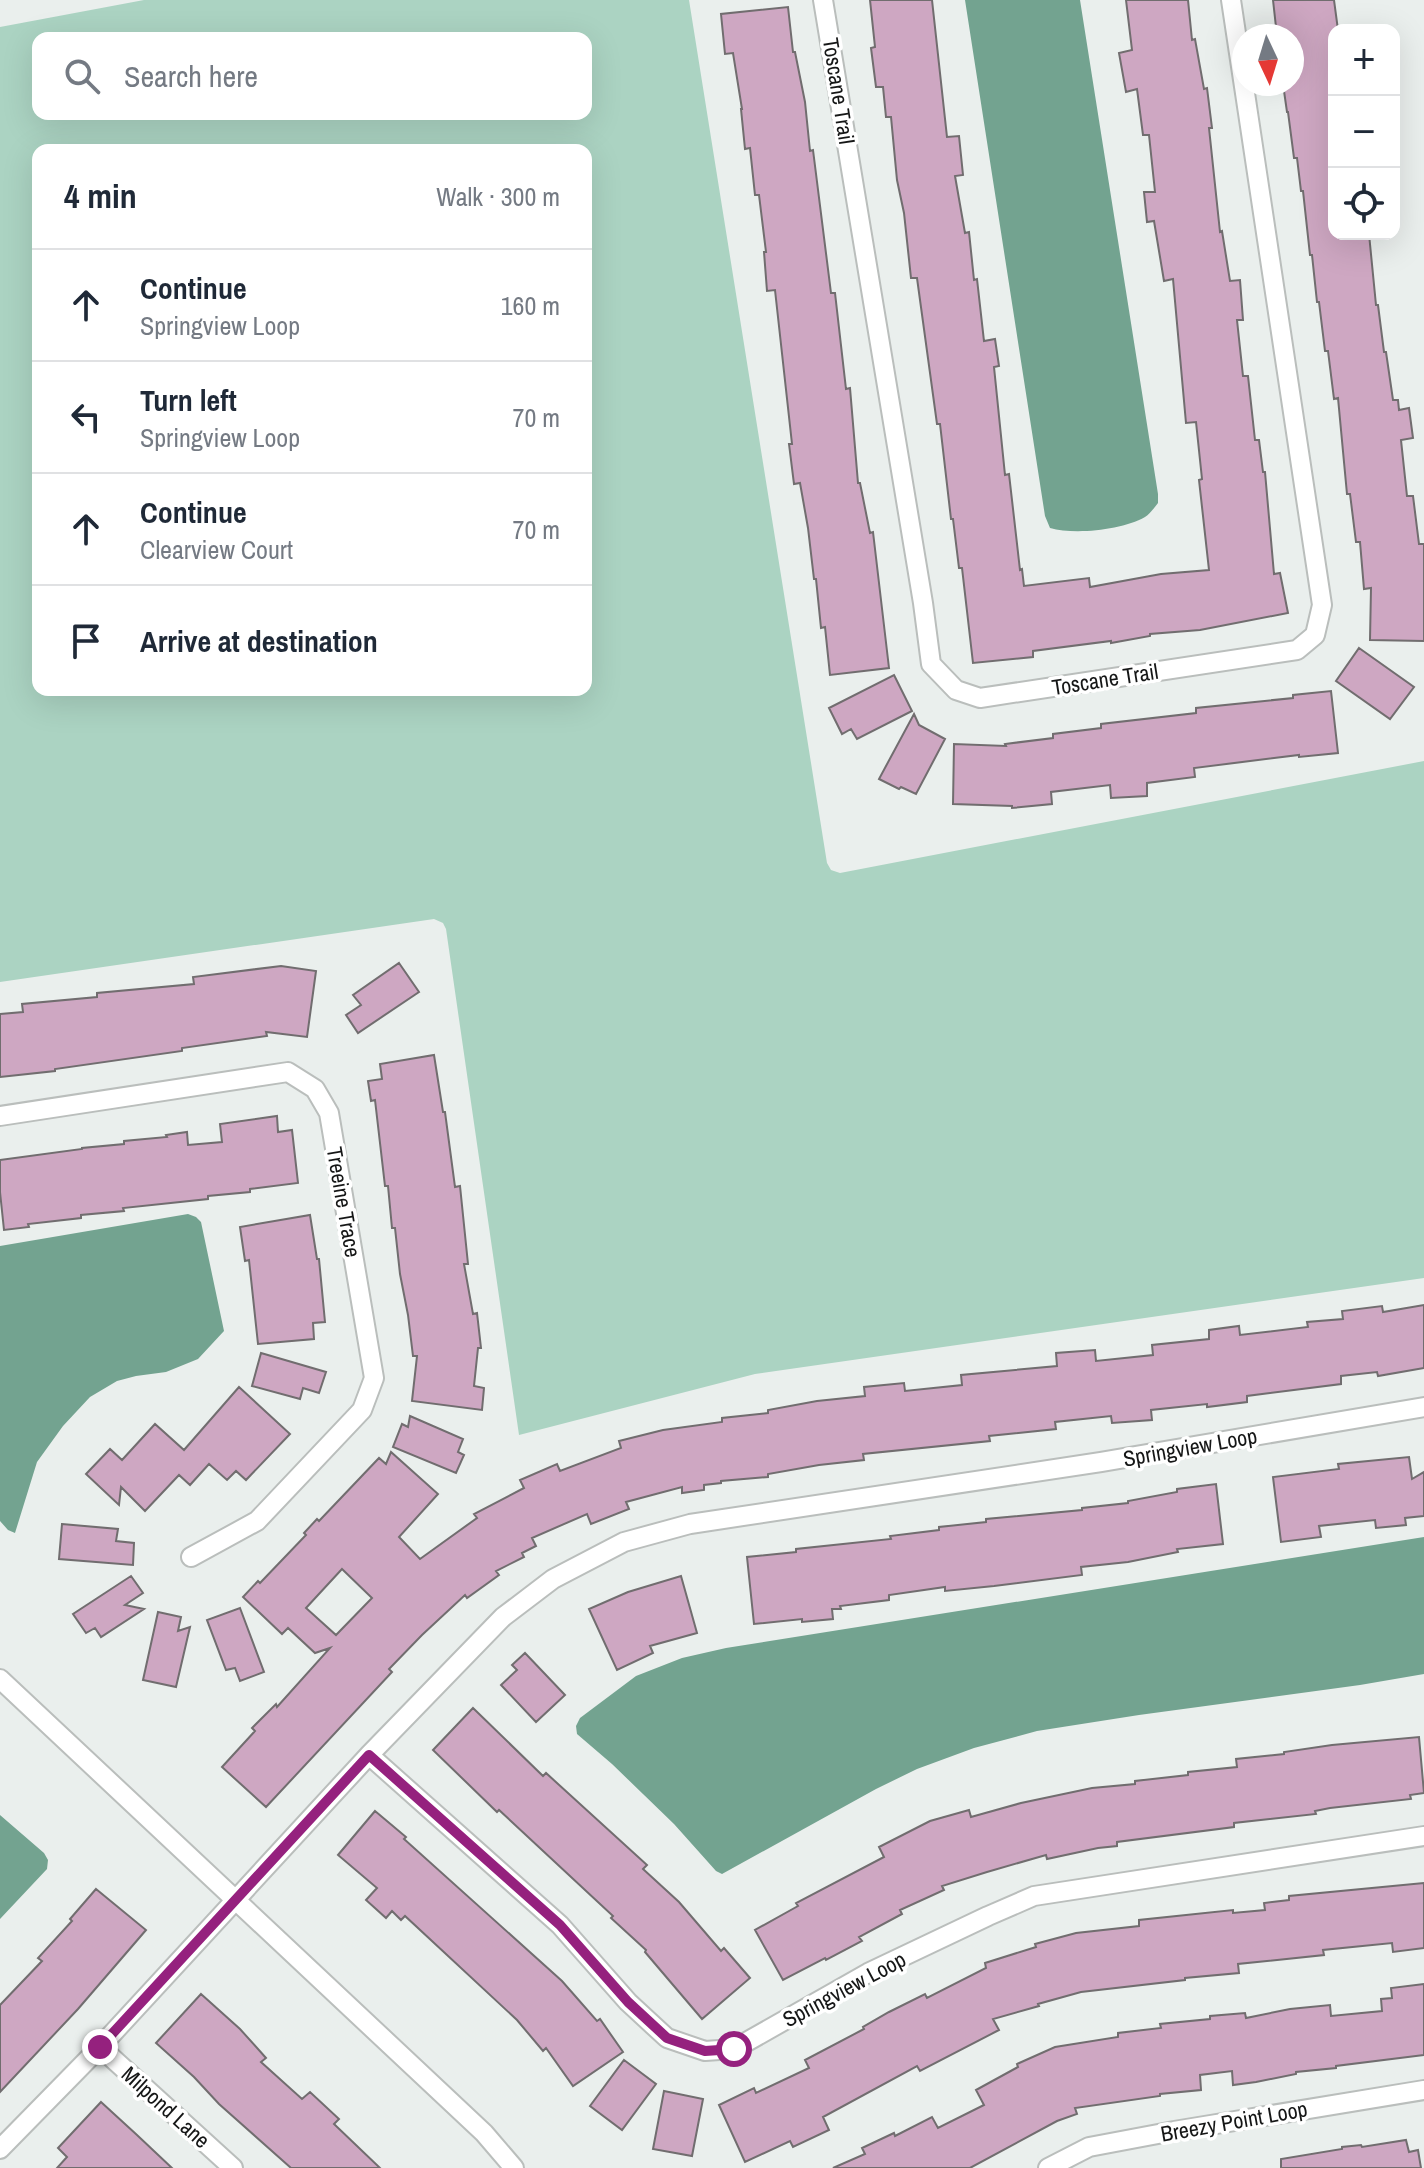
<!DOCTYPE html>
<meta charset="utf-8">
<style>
:root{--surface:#fff;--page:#f2f2f3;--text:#1f2937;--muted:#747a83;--line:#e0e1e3}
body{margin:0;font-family:"Archivo Narrow",sans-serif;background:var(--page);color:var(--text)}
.controls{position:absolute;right:24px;top:24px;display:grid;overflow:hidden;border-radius:16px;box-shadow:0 8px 32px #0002}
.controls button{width:72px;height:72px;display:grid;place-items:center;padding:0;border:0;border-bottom:2px solid var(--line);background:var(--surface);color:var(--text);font:40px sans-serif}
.compass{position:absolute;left:1232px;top:24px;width:72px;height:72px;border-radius:50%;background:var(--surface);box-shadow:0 8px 32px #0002;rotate:176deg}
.stop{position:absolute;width:24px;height:24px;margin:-18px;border:6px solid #95217e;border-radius:50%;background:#fff}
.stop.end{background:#95217e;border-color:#fff;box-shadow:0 2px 8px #0008}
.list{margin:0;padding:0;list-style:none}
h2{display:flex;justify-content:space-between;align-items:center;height:104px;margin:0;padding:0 32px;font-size:34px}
h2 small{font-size:26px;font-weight:400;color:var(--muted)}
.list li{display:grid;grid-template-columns:52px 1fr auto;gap:24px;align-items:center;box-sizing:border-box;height:112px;padding:0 32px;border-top:2px solid var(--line)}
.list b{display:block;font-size:30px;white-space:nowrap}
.list p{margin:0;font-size:26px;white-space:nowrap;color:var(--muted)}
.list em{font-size:26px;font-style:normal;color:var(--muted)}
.icon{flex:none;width:44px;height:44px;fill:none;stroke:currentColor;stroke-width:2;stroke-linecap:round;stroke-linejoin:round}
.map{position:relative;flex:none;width:1424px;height:2168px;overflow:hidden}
.search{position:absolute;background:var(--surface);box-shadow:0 8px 32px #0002;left:32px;top:32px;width:560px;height:88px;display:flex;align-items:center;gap:20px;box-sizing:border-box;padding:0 28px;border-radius:16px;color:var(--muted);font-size:30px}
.panel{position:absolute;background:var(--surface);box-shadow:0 8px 32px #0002;left:32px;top:144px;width:560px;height:552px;border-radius:16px}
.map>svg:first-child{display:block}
.green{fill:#abd3c2;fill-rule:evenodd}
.water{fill:#73a390}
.building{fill:#cea7c2;stroke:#716d6f;stroke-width:2;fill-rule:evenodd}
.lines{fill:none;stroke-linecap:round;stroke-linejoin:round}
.minor-casing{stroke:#babebc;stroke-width:22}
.minor{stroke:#fff;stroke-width:18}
.route{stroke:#95217e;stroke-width:10}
.labels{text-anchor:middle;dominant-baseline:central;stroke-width:7;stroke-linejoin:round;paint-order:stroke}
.street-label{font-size:22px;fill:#151616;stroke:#fff}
</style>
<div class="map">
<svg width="1424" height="2168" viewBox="0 0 1424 2168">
<rect width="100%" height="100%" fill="#eaefed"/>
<path class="green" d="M144,0H689L827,863L831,870L840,873L1424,761V1278L755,1374L519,1435L446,929L443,923L434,919L0,982V27ZM586,38V114H38V38ZM38,150H586V690H38Z"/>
<path class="water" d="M965,0H1080L1158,494V503C1154,508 1150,514 1145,517C1122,530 1075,535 1050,528L1045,516Z
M188,1214L196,1217L201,1222L224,1331L198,1359L166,1372L136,1376L117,1381L90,1397L63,1426L37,1462L15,1533L8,1530L0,1521V1246Z
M1424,1537V1674L1360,1685L1139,1715L1037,1731L974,1748L917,1769L876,1789L722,1874L716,1871L674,1824L612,1764L577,1734L576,1726L580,1718L636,1676L682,1658L726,1648Z
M0,1815L44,1853L48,1860L47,1869L0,1919Z"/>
<path class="building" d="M870,0H932L947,137L959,136L963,175L955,176L965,233L969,232L974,280L977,279L984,341L995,339L999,366L994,367L1005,475L1009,474L1020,570L1022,569L1024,586L1089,578L1090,587L1161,574L1209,570L1199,480L1202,479L1196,422L1186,423L1173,279L1164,281L1154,221L1147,222L1144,192H1155L1149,135H1143L1137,89L1126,92L1119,53L1132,50L1126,0H1188L1192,40L1195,39L1204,89L1207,88L1212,128H1209L1220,232L1222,231L1230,281L1240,280L1243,320H1237L1243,376H1248L1255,440H1259L1263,472H1265L1274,574L1280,573L1288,613L1200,630L1150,634V636L1111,643V641L1033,651V657L973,663L962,568H959L953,519H951L940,424H937L917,278H911L904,213L897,180L891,117H886L883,87H876L871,48L875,47Z
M1273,0H1334L1338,30H1334V234H1369L1376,305H1378L1384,352H1386L1393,400H1398L1399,410L1409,408L1413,438L1401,440L1407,496H1413L1419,544H1424V641L1370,640L1371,588L1364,589L1360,542H1356L1350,494H1347L1338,398L1334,399L1328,351H1325L1319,302H1317L1312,255H1310L1303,191H1301L1297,158H1294L1288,112H1287L1283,84H1292V36H1277Z
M788,7L793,52H795L805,102L810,151L813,150L831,293H835L846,389L850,388L858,483H860L870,533L873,532L889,668L830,675L825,627L821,628L816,579H814L808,528L800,483L794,484L789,444H792L775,290L767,291L764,252H766L759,195H755L750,148L745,149L741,109H742L733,53L725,54L721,14Z
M1359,648L1414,687L1390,719L1336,681Z
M894,675L912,711L857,739L851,729L842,734L829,708Z
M1331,691L1338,753L1299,757V755L1194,768L1195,777L1147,783V796L1111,798L1110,785L1051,792L1052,804L1012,808V806L953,804L954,744L1006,746L1005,744L1053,738V734L1101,728V724L1196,713V708L1293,698V695Z
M914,714L919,725L945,739L916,794L901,787L899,789L879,779Z
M399,963L419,992L358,1033L346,1015L361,1005L353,995Z
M281,966L316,971L307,1037L266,1032L267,1036L182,1048V1051L55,1069V1071L0,1077V1014L23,1012L22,1004L97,997V993L194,984L193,977Z
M434,1055L443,1112H445L455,1187L460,1186L468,1264H464L473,1314L477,1313L481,1348H478L474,1386L484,1388L482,1410L412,1401L417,1356H413L408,1315L400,1274L395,1228H392L388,1186H385L375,1100L371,1101L368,1081L382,1079L380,1064Z
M277,1116L278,1132L292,1130L298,1183L250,1189V1192L208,1196V1199L123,1208L124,1211L81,1215V1218L28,1224L29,1227L4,1230L0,1192V1160L82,1149V1148L124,1144V1141L167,1137L166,1135L187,1132L188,1145L222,1142L220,1124Z
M310,1215L317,1259H319L325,1322L313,1323L314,1339L258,1344L249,1260L245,1261L240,1227Z
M1424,1305V1368L1378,1376L1377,1372L1341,1376V1384L1247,1396V1402L1207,1407V1404L1151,1410L1152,1420L1112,1423L1111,1416L1055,1422L1056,1429L989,1436L990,1441L863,1454L864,1460L819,1465L768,1474V1477L721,1481V1483L704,1485V1490L682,1493V1487L626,1502L629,1509L591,1524L587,1514L532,1538L536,1546L522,1553L524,1557L496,1571L499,1575L467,1598L465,1595L422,1635L389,1669L392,1672L266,1807L222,1767L255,1731L252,1728L276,1704L277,1707L330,1648L315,1653L288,1628L282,1634L243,1597L258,1581L260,1583L306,1535L304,1533L317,1519L319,1521L379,1458L386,1464L391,1452L438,1494L399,1537L420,1559L477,1518L474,1514L524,1488L520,1480L557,1464L560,1471L621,1448L619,1441L663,1430L722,1422V1418L768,1413V1410L817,1401L865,1396L864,1387L904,1383L905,1391L962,1385L961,1375L1057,1366L1056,1353L1095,1350L1096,1361L1153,1355L1152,1345L1209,1339V1330L1239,1326L1240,1335L1308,1327L1307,1322L1343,1319L1342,1311L1382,1306L1383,1312ZM342,1569L372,1598L336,1635L306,1608Z
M261,1353L326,1372L319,1393L303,1388L300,1399L252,1386Z
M239,1387L290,1434L246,1480L236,1471L227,1480L209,1464L190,1485L179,1475L145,1511L121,1487L119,1505L86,1474L110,1449L122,1460L155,1424L184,1450Z
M410,1416L463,1439L458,1452L464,1455L456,1473L393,1447L402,1424L408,1427Z
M1409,1457L1412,1479L1424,1472V1516L1405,1518L1406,1525L1376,1528L1375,1520L1319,1526L1321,1537L1281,1542L1273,1477L1339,1469L1338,1464Z
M1216,1484L1223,1544L1177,1549L1178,1552L1128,1562L1081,1567L1082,1575L994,1586L945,1591V1587L889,1595V1600L840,1606L841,1609H832L833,1619L802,1622V1619L754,1624L747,1557L796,1552V1549L891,1539L890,1536L939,1530V1527L986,1522V1519L1082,1510V1508L1128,1503V1501L1177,1492V1489Z
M62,1524L118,1529L116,1541L134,1543L133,1565L59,1559Z
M131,1576L143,1593L125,1605L144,1609L101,1637L95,1628L86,1633L73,1614Z
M681,1576L697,1633L650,1646L653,1653L617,1670L589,1609L628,1592Z
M240,1608L264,1672L240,1681L235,1668L226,1670L207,1620Z
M158,1612L181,1617L178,1631L190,1627L176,1687L143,1680Z
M525,1653L565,1695L536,1722L501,1685L517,1670L512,1665Z
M473,1708L543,1776L546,1773L647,1865L643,1869L679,1902L721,1951L724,1948L750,1978L702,2019L645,1952L646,1950L611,1918L613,1916L499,1810L497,1812L433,1750Z
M1419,1737L1424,1793L1410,1795L1411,1799L1330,1808L1315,1811L1316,1814L1234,1823V1827L1117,1842V1846L1098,1848L1047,1859L1046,1855L987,1872L942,1886L944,1890L900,1910L902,1914L859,1937L862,1941L826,1960L825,1958L783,1980L755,1930L798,1906L796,1903L884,1857L879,1847L930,1821L969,1810L971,1817L1021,1803L1092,1788L1135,1784V1781L1188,1775V1772L1237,1767L1236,1759L1284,1754V1752L1332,1745Z
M375,1811L406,1837L404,1839L562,1981L597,2021L600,2019L623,2052L573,2086L546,2048L543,2051L517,2020L405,1916L401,1920L392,1911L386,1918L366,1900L377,1888L338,1855Z
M1424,1883V1948L1393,1952L1392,1943L1323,1950L1324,1955L1238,1964L1239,1973L1185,1978V1980L1081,1992L1038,2004L1039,2006L993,2019L999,2030L920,2071L917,2066L823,2117L829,2130L793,2147L790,2141L745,2162L719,2105L754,2088L756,2093L809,2068L805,2060L864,2029L863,2027L889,2012L925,1994L927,1998L986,1968L985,1963L1036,1947L1035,1944L1076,1933L1139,1926V1920L1233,1910V1913L1265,1910L1264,1903L1289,1900V1896Z
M96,1889L146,1930L78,2009L0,2092V2005L42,1961L38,1958L72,1921L70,1919Z
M1424,1984V2055L1336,2066V2068L1296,2072V2074L1256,2082L1233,2085L1232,2071L1200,2075L1201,2090L1160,2094V2096L1075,2108L1077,2114L1057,2121L970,2168H833L865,2154L862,2148L894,2133L895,2136L932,2117L938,2128L984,2105L976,2090L1018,2067L1017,2064L1055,2047L1118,2037V2033L1161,2028L1160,2024L1210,2019V2016L1245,2013L1246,2018L1290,2009L1330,2005L1331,2016L1382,2011L1381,1999L1392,1998L1391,1988Z
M201,1994L240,2029L266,2058L261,2062L302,2099L310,2092L339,2119L334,2124L380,2168H291L219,2104L194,2077L156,2043Z
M624,2060L656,2084L622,2130L590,2106Z
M664,2091L703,2099L692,2156L653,2149Z
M101,2102L137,2135L172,2168H57L67,2157L58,2148Z
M1406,2140L1409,2152L1418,2150L1421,2168H1281V2159L1342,2149V2147L1361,2145L1362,2147Z"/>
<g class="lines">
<defs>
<path id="minor" d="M823,0L923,603L931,664L956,690L980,698L1297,650L1315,635L1322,605L1231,0
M0,1116L288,1072L315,1089L329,1113L374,1378L362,1410L257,1521L191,1557
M0,1679L484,2133L514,2168
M369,1755L560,1925L628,2002L667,2038L705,2051L734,2049L868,1973L988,1916L1034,1896L1424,1836
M100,2047L233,2168
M0,2149L100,2047L369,1755L503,1617L553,1579L624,1542L690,1524L1101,1462L1424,1407
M1048,2168L1089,2147L1174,2131L1424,2090"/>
</defs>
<use href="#minor" class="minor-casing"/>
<use href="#minor" class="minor"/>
</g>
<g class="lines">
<path class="route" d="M100,2047L369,1755L560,1925L628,2002L667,2038L705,2051L734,2049"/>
</g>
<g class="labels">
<g class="street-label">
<text transform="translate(839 91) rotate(81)">Toscane Trail</text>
<text transform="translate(1105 679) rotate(-9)">Toscane Trail</text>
<text transform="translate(344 1202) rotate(80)">Treeine Trace</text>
<text transform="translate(1190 1447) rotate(-10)">Springview Loop</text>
<text transform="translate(844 1989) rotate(-28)">Springview Loop</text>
<text transform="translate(166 2107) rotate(42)">Milpond Lane</text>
<text transform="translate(1234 2121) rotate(-10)">Breezy Point Loop</text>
</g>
</g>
</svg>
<div class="controls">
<button>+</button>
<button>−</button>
<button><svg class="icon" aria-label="locate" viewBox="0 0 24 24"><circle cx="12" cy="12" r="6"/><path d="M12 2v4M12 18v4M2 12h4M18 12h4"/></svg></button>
</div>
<svg class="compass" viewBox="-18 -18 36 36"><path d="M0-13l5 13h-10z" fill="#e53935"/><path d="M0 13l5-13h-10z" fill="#747a83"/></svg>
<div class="stop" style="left:734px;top:2049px"></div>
<div class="stop end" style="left:100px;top:2047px"></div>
<div class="search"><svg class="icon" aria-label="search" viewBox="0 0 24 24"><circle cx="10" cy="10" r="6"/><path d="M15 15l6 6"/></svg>Search here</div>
<section class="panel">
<h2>4 min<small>Walk · 300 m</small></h2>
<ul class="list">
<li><svg class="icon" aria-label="ahead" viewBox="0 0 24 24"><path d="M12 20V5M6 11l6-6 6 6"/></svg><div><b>Continue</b><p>Springview Loop</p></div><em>160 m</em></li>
<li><svg class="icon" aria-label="left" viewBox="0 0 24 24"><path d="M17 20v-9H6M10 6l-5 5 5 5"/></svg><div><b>Turn left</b><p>Springview Loop</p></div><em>70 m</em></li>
<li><svg class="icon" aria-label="ahead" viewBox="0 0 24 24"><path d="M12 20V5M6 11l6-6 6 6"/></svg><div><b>Continue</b><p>Clearview Court</p></div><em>70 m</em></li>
<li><svg class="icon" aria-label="arrive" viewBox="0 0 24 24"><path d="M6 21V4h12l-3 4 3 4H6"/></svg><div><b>Arrive at destination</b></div></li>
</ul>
</section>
</div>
